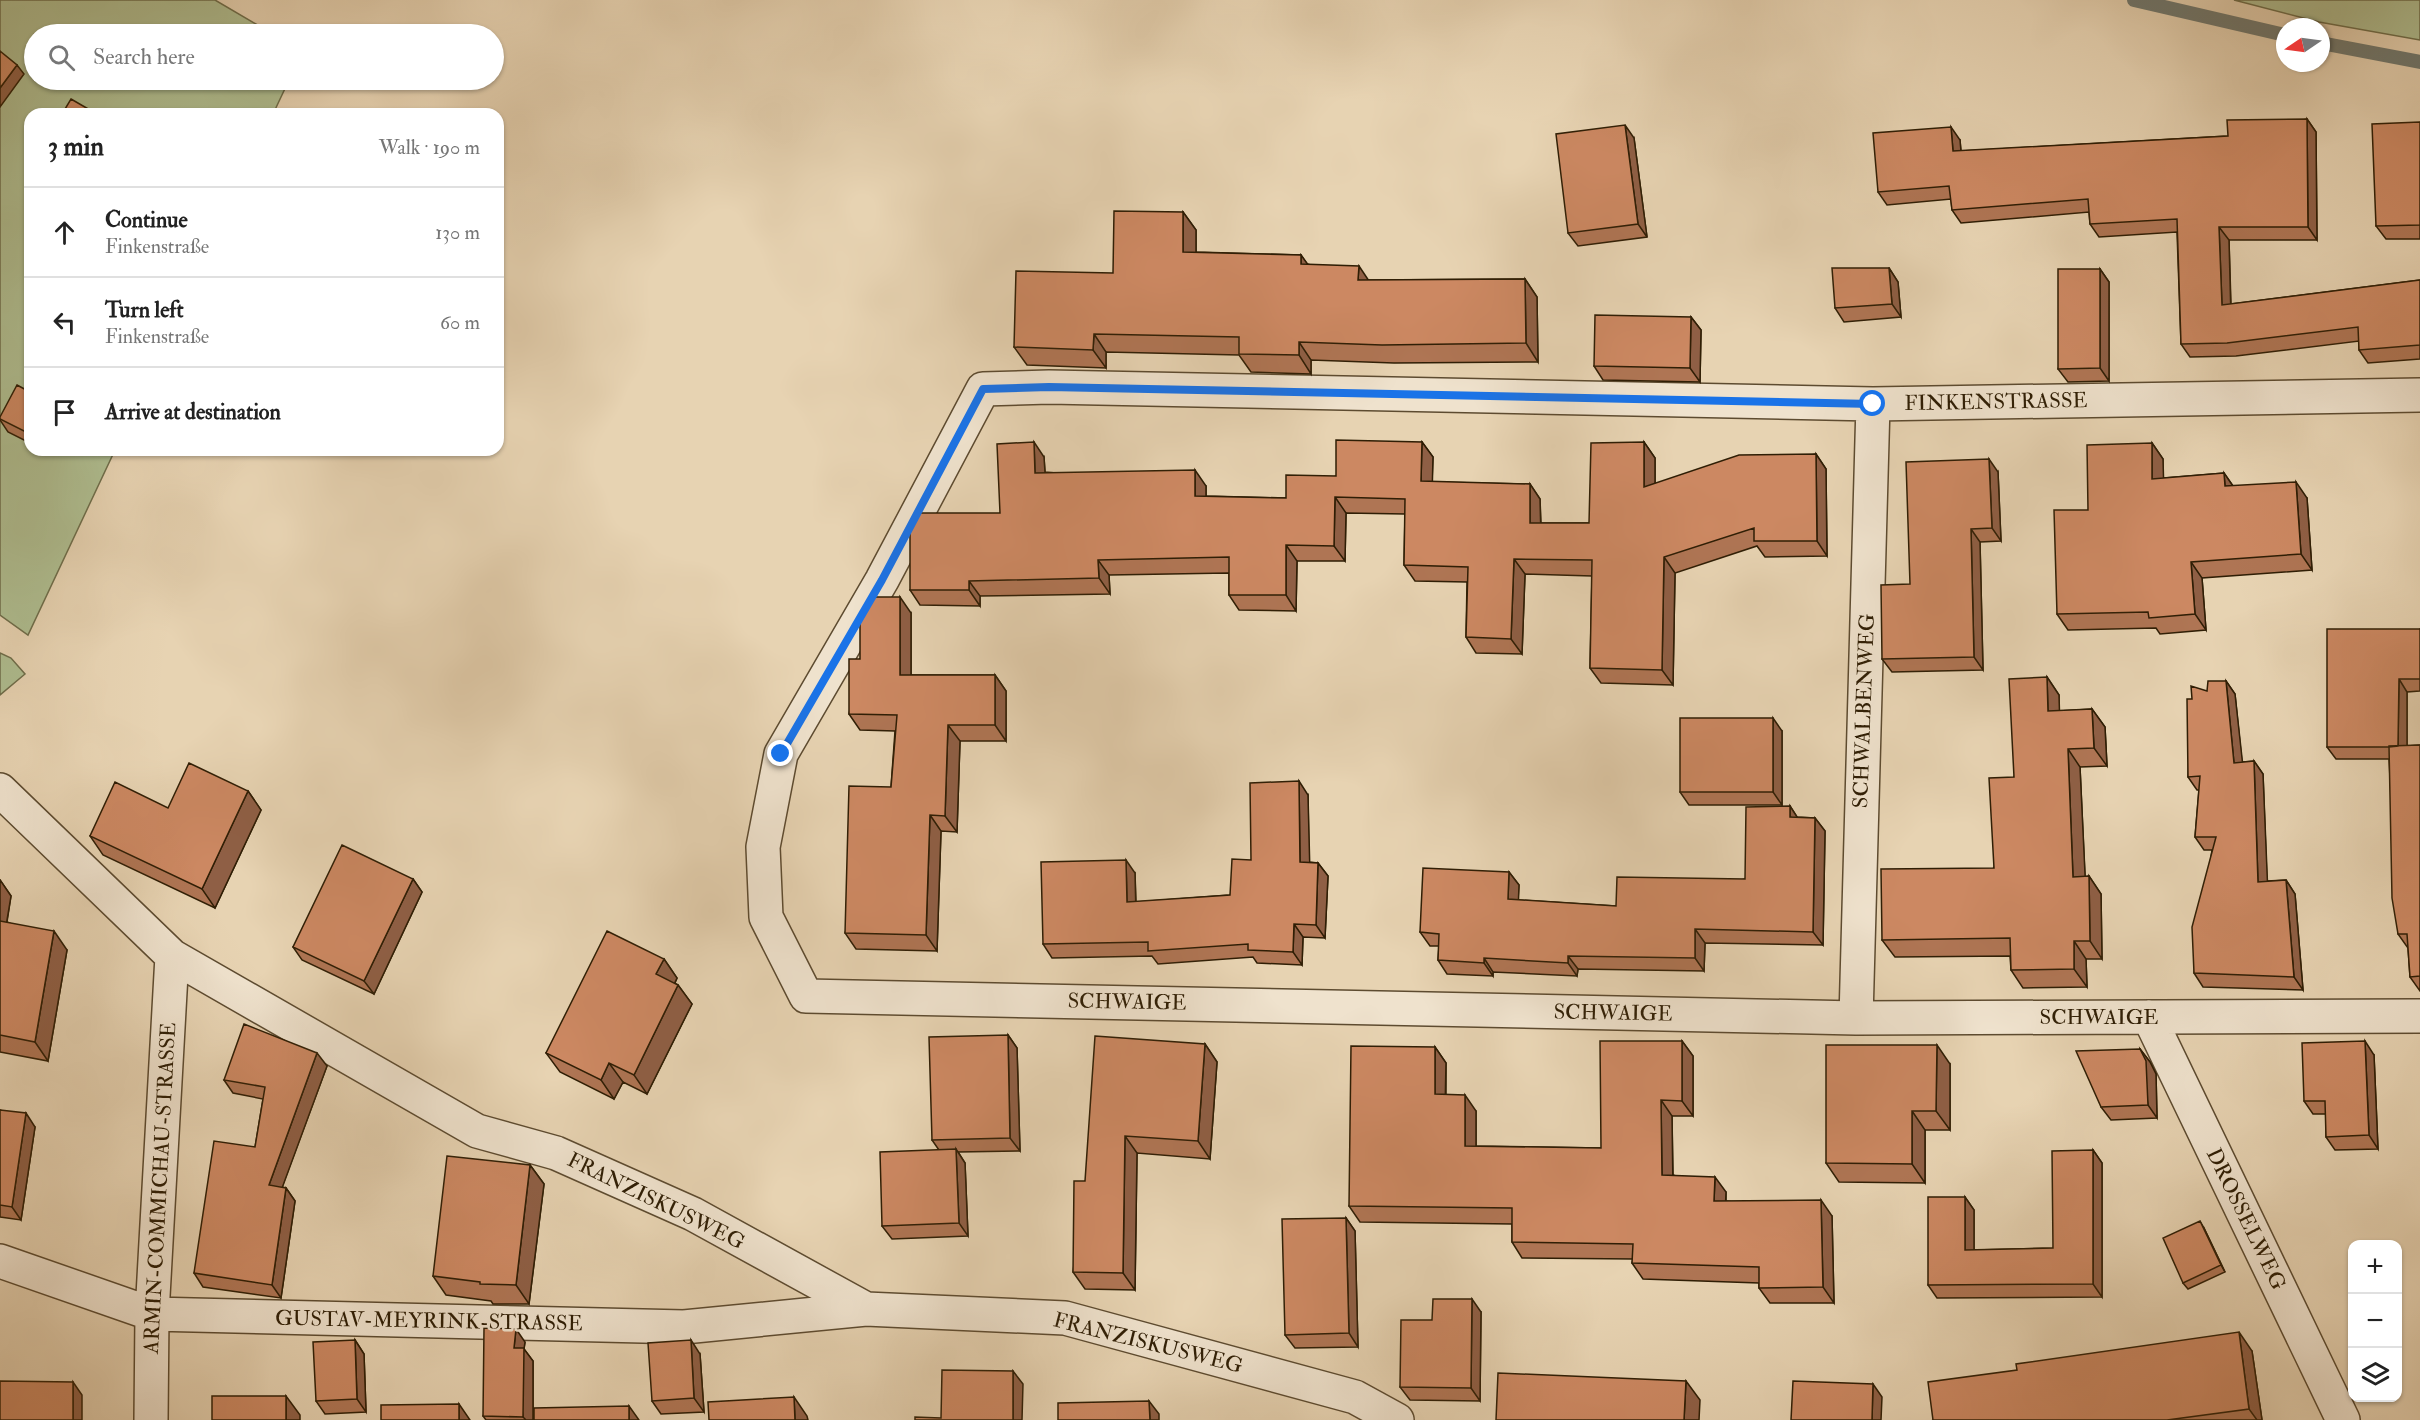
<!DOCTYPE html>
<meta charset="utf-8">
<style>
:root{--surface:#fff;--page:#f6f6f6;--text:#222;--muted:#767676;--line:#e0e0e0}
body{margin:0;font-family:"IM FELL Double Pica",serif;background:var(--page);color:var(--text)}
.controls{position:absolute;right:18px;bottom:18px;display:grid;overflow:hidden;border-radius:12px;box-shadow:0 2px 4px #0004}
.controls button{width:54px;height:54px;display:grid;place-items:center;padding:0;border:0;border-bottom:2px solid var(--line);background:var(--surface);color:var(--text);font:30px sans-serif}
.compass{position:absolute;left:2276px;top:18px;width:54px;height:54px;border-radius:50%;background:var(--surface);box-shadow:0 2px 4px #0004;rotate:257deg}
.stop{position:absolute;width:18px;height:18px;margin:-14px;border:4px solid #1a73e8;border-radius:50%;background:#fff}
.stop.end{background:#1a73e8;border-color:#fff;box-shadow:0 2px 6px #0008}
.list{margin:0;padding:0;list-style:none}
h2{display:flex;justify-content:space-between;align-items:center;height:78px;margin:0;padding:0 24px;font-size:26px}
h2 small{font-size:20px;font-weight:400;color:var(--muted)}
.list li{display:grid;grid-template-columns:39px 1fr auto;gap:18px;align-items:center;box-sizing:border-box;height:90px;padding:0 24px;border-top:2px solid var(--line)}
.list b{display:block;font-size:22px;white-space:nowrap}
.list p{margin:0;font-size:20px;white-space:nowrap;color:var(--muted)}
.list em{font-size:20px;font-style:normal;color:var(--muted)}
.icon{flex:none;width:33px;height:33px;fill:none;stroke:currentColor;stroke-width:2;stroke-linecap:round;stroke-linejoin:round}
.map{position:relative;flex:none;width:2420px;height:1420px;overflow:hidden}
.search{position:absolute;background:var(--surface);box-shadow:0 2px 4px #0004;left:24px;top:24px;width:480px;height:66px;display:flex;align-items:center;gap:15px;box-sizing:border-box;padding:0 21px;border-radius:33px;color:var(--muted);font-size:22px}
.panel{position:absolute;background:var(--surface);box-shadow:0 2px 4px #0004;left:24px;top:108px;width:480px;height:348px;border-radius:18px}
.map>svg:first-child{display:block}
.green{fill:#afbe91;stroke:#6f6e4b;stroke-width:1.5}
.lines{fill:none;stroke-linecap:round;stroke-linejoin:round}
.stream{stroke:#707970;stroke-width:14}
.street-casing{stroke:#5d4b30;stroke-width:36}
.street{stroke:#efe2cd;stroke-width:33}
.wall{fill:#af7554;stroke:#2f1e05;stroke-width:1.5}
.shaded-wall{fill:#8f5f45;stroke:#2f1e05;stroke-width:1.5}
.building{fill:#cc8862;stroke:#2f1e05;stroke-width:1.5}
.route{stroke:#1a73e8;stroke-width:8}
.labels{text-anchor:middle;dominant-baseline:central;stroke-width:5;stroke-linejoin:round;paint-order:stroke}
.street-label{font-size:21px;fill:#2f1e05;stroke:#efe2cd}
</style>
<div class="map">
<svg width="2420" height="1420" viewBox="0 0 2420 1420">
<rect width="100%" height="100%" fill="#e7d3b2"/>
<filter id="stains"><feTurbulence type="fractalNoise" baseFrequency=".00333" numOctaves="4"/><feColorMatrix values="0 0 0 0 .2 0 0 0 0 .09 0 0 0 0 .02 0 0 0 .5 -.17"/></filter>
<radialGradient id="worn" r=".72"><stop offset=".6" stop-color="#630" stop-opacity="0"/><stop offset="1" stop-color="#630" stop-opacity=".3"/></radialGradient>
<path class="green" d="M0,0H215L273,34H34V80H289L273,114H30V450H115L28,635L0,615Z
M2234,0H2420V40L2319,22Z
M0,653L11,658L25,674L0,695Z"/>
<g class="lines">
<path class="stream" d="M2134,0L2285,35
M2321,43L2420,62"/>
<defs>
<path id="street" d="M2420,395L1873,404L1049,387L983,389L882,580L781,754L763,847L766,917L806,996L1856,1018L2420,1016
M0,790L172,956L477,1131L556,1153L693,1214L866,1309L1065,1318L1355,1397L1397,1420
M2149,1017L2343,1420
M1856,1018L1873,404
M0,1261L152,1314L684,1327L866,1309
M151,1420L152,1314L172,956"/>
</defs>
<use href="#street" class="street-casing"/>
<use href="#street" class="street"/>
</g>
<path class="wall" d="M2307,119L2316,132L2317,240H2229L2231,304L2420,280V359L2368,363L2359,350V341L2236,356L2190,357L2181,344L2177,232L2099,237L2090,224L2089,212L1961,223L1952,210L1951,199L1887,205L1878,192L1960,140L1961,151L2228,136Z
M2420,122V239H2386L2376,226Z
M1634,138L1647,237L1578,246L1568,233Z
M1183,212L1196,230V252L1301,255L1307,264L1369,280L1525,279L1537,297L1538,362L1394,363L1311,360V374L1251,372L1239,355L1106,352V368L1027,365L1014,347L1113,273Z
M1889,268L1898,282L1901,317L1844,322L1835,308Z
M2100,269L2109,282V381L2068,382L2058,369Z
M1691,317L1701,330L1700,382L1603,380L1594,366Z
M30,392V443L8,432L0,420V417Z
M1422,442L1433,457L1432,482L1530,484L1540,499L1541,523H1589L1644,442L1655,458V484L1816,454L1826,469L1827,556L1765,557L1757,546L1675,573L1673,685L1601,683L1590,668L1592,576L1525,574L1522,654L1476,653L1466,637L1467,582L1415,581L1404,565L1405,514L1346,513L1345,561H1297L1296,611L1239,610L1229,595V573L1109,575L1110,594L980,596V606L920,605L910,590L1000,513L1044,457L1045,472L1206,486V496L1286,498L1336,476Z
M2152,443L2163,459V478L2224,473L2233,486L2307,498L2312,570L2202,578L2206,630L2160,634L2156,628L2068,630L2057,614L2088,510Z
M1998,472L2001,541L1980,542L1983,670L1892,672L1882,659Z
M911,613V675H995L1006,691V741H960L957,832L941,831L937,951L856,949L845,933L891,787L895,731L860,730L849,714L860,659Z
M2420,629V691L2407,692V746L2420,745V991L2410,977L2408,948L2398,934L2389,759H2336L2327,747Z
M2047,677L2059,695V711L2092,709L2105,727L2107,766L2080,767L2085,877L2089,876L2101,894L2102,959H2086L2087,987L2023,988L2011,970L2010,956L1895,957L1882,940L1994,868L2014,777Z
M2226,681L2235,694L2242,762L2254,761L2263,774L2267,881L2286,880L2295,894L2303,990L2203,987L2194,973L2212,850H2204L2195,837L2199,790H2197L2188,777L2192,699Z
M1782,731V805H1689L1680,792Z
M248,791L261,810L215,908L103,855L90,836L168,808Z
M1308,795L1309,862L1318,863L1328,876L1325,938L1303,937L1302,965L1257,963L1253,957L1158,964L1152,956L1052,958L1043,944L1135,873L1136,902L1230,895L1251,860Z
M1790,806L1797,817L1815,818L1825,831L1823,945L1705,943L1704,971L1578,969L1577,976L1493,972V976L1447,974L1438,960L1439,946H1430L1420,932L1509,872L1519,885L1518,900L1616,906L1745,879Z
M413,879L422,892L374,994L302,960L293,947Z
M0,880L11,896L7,922L67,950L48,1061L0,1052Z
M664,959L677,978L675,983L678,985L692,1004L647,1094L623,1082L614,1099L560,1072L546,1053Z
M1008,1035L1017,1048L1020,1151L958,1152L965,1163L968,1236L892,1239L882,1226L939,1150L932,1140Z
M1682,1041L1693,1056V1116H1672L1673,1175L1726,1192V1201L1832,1216L1834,1303H1770L1759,1288V1283L1643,1279L1632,1263L1633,1259L1522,1258L1512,1242V1224L1360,1222L1349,1206L1435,1047L1446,1063V1095L1476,1111V1146L1601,1148Z
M1205,1044L1217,1062L1210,1159L1137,1153L1135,1290L1085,1289L1073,1272L1085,1181Z
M2140,1049L2150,1062L2156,1074L2157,1118L2111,1120L2101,1107Z
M2374,1055L2378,1149L2335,1150L2326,1137V1114H2313L2304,1101Z
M1950,1064V1130H1925V1183L1839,1182L1826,1163Z
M327,1066L282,1187L286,1188L295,1201L281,1298L203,1287L194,1273L255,1147L263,1099L233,1093L224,1080Z
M0,1110L35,1127L21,1220L0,1217Z
M2093,1150L2102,1163V1297L1937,1298L1928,1285L1965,1197L1974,1210V1250L2053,1248Z
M530,1165L544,1184L529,1304H493L491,1301L446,1295L433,1276Z
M1346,1218L1355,1231L1358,1347L1295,1348L1285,1335Z
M2204,1228L2225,1272L2188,1289L2183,1283Z
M1481,1312L1480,1401L1410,1400L1400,1387L1432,1320Z
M355,1340L364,1354L366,1412L325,1414L316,1401Z
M525,1342L524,1349L533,1361V1420H486L483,1416Z
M2252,1351L2262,1420H1933L2017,1370Z
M700,1354L704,1412L661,1414L652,1401Z"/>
<path class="shaded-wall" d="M17,65L24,74L0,107V88Z
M2307,119L2316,132L2317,240L2308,227Z
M1625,125L1634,138L1647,237L1638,224Z
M1951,127L1960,140L1962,164L1953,151Z
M1183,212L1196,230V270L1183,252Z
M2219,227L2229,240L2231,318L2222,305Z
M1301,255L1314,273L1301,264Z
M1359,266L1371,284L1358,280Z
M1889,268L1898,282L1901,317L1892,304Z
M2100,269L2109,282V381L2100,368Z
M1525,279L1537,297L1538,362L1526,343Z
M1691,317L1701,330L1700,382L1690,368Z
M1094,334L1106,352V368L1093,350Z
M1299,342L1311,360V374L1299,355Z
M1034,442L1044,457L1046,488L1035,473Z
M1422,442L1433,457L1432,497L1421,481Z
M1644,442L1655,458V503L1644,487Z
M2152,443L2163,459L2164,495L2152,479Z
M1816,454L1826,469L1827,556L1817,541Z
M1989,459L1998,472L2001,541L1992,528Z
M1195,470L1206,486V511L1195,496Z
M2224,473L2235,489L2225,486Z
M2296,482L2307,498L2312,570L2301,554Z
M1530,484L1540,499L1541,538L1530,523Z
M1335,497L1346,513L1345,561L1334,546Z
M1971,529L1980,542L1983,670L1974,657Z
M1286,545L1297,561L1296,611L1286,595Z
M1664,557L1675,573L1673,685L1662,670Z
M1514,559L1525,574L1522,654L1511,639Z
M1098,560L1109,575L1110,594L1099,578Z
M2191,562L2202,578L2206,630L2195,614Z
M969,581L980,596V606L969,590Z
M900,597L911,613V690L900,675Z
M995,675L1006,691V741L995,725Z
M2047,677L2059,695L2060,729L2048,711Z
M2399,679L2407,692V759L2398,747Z
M2226,681L2235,694L2244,776L2234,763Z
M2092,709L2105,727L2107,766L2094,748Z
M1773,718L1782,731V805L1773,792Z
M948,725L960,741L957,832L945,816Z
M2068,749L2080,767L2086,895L2073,877Z
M2254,761L2263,774L2268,895L2258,882Z
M1299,781L1308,795L1310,875L1300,862Z
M248,791L261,810L215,908L202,889Z
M1790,806L1799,820L1790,817Z
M930,815L941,831L937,951L926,935Z
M1815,818L1825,831L1823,945L1813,932Z
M1126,860L1135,873L1136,915L1127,902Z
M1318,863L1328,876L1325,938L1316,925Z
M1509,872L1519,885L1518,913L1508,899Z
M2089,876L2101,894L2102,959L2090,941Z
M413,879L422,892L374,994L364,981Z
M0,880L11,896L4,938L0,933Z
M2286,880L2295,894L2303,990L2294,977Z
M1294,924L1303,937L1302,965L1293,952Z
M1695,929L1705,943L1704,971L1695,958Z
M54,931L67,950L48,1061L35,1042Z
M2074,941L2086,959L2087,987L2074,969Z
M1568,956L1578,969L1577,976L1568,963Z
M1484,958L1493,972V976L1484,963Z
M664,959L677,978L670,993L656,974Z
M678,985L692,1004L647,1094L634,1075Z
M1008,1035L1017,1048L1020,1151L1010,1138Z
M1682,1041L1693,1056V1116L1682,1101Z
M2365,1041L2374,1055L2378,1149L2369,1135Z
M1205,1044L1217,1062L1210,1159L1198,1141Z
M1937,1045L1950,1064V1130L1936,1111Z
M1435,1047L1446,1063L1445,1110L1435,1094Z
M2140,1049L2150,1062L2156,1074L2157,1118L2148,1105Z
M317,1053L327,1066L278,1199L269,1185Z
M609,1063L623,1082L614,1099L601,1080Z
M1465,1095L1476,1111V1162L1465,1146Z
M1661,1100L1672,1116L1673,1190L1662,1175Z
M1912,1111L1925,1130V1183L1912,1164Z
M26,1113L35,1127L21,1220L12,1207Z
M1125,1136L1137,1153L1135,1290L1123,1273Z
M956,1149L965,1163L968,1236L959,1223Z
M2093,1150L2102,1163V1297L2093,1284Z
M530,1165L544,1184L529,1304L516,1285Z
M1715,1177L1726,1192L1725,1217L1714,1201Z
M286,1188L295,1201L281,1298L272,1285Z
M1965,1197L1974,1210V1263L1965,1250Z
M1821,1200L1832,1216L1834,1303L1823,1287Z
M1346,1218L1355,1231L1358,1347L1349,1333Z
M2200,1221L2204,1228L2225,1272L2221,1265Z
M1472,1299L1481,1312L1480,1401L1471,1388Z
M516,1329L525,1342L524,1349L533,1361V1420H526L523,1417L514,1348Z
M2239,1332L2252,1351L2262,1420H2257L2249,1409Z
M355,1340L364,1354L366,1412L357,1399Z
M691,1340L700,1354L704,1412L694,1398Z
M1013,1371L1023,1384L1022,1420H1013Z
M1686,1381L1700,1400L1699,1420H1684Z
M73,1382L82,1395V1420H73Z
M1873,1384L1882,1397L1881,1420H1872Z
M286,1396L300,1415V1420H286Z
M794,1397L807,1416L808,1420H795Z
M1149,1401L1159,1414V1420H1150Z
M459,1404L470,1420H459Z
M629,1406L639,1420H629Z"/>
<path class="building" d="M0,51L17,65L0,88Z
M71,99L97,114H62Z
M2307,119L2308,227H2219L2222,305L2420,280V345L2359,350L2358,327L2227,343L2181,344L2177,219L2090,224L2088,199L1952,210L1949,186L1878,192L1873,133L1951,127L1953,151L2228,136L2227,120Z
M2420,122V225L2376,226L2372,124Z
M1625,125L1638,224L1568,233L1556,134Z
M1114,211L1183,212V252L1301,255V264L1359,266L1358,280L1525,279L1526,343L1382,345L1299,342V355L1239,354V337L1094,334L1093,350L1014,347L1016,271L1113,273Z
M1832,268H1889L1892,304L1835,308Z
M2058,269H2100V368L2058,369Z
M1595,315L1691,317L1690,368L1594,366Z
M17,385L30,392V434L0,419V417Z
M1336,440L1422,442L1421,481L1530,484V523H1589L1591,443L1644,442V487L1739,455L1816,454L1817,541H1754V528L1664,557L1662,670L1590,668L1592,560L1514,559L1511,639L1466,637L1468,567L1404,565L1405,499L1335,497L1334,546L1286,545V595H1229V557L1098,560L1099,578L969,581V590H910V532L920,513H1000L997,444L1034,442L1035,473L1195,470V496L1286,498V475L1336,476Z
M2152,443V479L2224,473L2225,486L2296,482L2301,554L2191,562L2195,614L2149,618L2148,612L2057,614L2054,510H2088L2087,445Z
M1989,459L1992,528L1971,529L1974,657L1882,659L1881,585L1910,584L1906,462Z
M873,597H900V675H995V725H948L945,816L930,815L926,935L845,933L849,786L891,787L897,715L849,714V659H860V620Z
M2327,629H2420V679H2399L2398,746L2389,747H2327Z
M2047,677L2048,711L2092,709L2094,748L2068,749L2073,877L2089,876L2090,941H2074V969L2011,970L2010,938L1882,940L1881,869L1994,868L1989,778L2014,777L2009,679Z
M2208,681H2226L2234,763L2254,761L2258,882L2286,880L2294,977L2194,973L2192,927L2216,837H2195L2200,776L2188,777L2187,699H2192L2191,686L2207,691Z
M1680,718H1773V792H1680Z
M2420,745V976L2410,977L2407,934H2398L2392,898L2389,746Z
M189,763L248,791L202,889L90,836L115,782L168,808Z
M1299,781L1300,862L1318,863L1316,925L1294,924L1293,952L1248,950V944L1148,951V942L1043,944L1041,862L1126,860L1127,902L1230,895L1232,859L1251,860L1250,783Z
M1790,806V817L1815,818L1813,932L1695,929V958L1568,956V963L1484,958V963L1438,960L1439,934L1420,932L1423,868L1509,872L1508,899L1616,906L1617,877L1745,879L1746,807Z
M342,845L413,879L364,981L293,947Z
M0,921L54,931L35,1042L0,1035Z
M607,931L664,959L656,974L678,985L634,1075L609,1063L601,1080L546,1053Z
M244,1024L317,1053L269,1185L286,1188L272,1285L194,1273L214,1141L255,1147L265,1087L224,1080Z
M1008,1035L1010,1138L932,1140L929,1037Z
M1095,1036L1205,1044L1198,1141L1125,1136L1123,1273L1073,1272L1074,1181H1085Z
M1600,1041H1682V1101L1661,1100L1662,1175L1715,1177L1714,1201L1821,1200L1823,1287L1759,1288V1267L1632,1263L1633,1244L1512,1242V1208L1349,1206L1351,1046L1435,1047V1094L1465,1095V1146L1601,1148Z
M2365,1041L2369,1135L2326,1137L2325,1101H2304L2302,1043Z
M1826,1045H1937L1936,1111H1912V1164L1826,1163Z
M2140,1049L2146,1061L2148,1105L2101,1107L2076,1051Z
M0,1110L26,1113L12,1207L0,1205Z
M956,1149L959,1223L882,1226L880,1152Z
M2093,1150V1284L1928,1285V1197H1965V1250L2053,1248L2052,1151Z
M447,1156L530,1165L516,1285L480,1284V1282L433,1276Z
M1346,1218L1349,1333L1285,1335L1282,1219Z
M2200,1221L2221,1265L2183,1283L2163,1238Z
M1433,1299H1472L1471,1388L1400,1387L1401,1320H1432Z
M484,1328L516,1329L514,1348H524L523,1417L483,1416Z
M2239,1332L2249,1409L2167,1420H1933L1928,1382L2017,1370L2016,1364Z
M355,1340L357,1399L316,1401L313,1342Z
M691,1340L694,1398L652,1401L648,1343Z
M942,1370L1013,1371V1420H915V1417L941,1418Z
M1498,1373L1686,1381L1684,1420H1496Z
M0,1381L73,1382V1420H0Z
M1793,1381L1873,1384L1872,1420H1791Z
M212,1396H286V1420H212Z
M794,1397L795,1420H709L708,1402Z
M1149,1401L1150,1420H1058V1403Z
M459,1404V1420H381V1405Z
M629,1406V1420H534V1408Z"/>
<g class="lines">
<path class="route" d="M781,754L882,580L983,389L1049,387L1873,404"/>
</g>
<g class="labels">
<g class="street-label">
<text transform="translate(1996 402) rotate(-1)">FINKENSTRASSE</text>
<text transform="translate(1864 711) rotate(-88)">SCHWALBENWEG</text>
<text transform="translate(1127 1002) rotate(1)">SCHWAIGE</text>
<text transform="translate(1613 1013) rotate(1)">SCHWAIGE</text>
<text x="2099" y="1017">SCHWAIGE</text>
<text transform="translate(160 1188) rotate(-87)">ARMIN-COMMICHAU-STRASSE</text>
<text transform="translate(656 1201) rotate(26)">FRANZISKUSWEG</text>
<text transform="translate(2246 1219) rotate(64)">DROSSELWEG</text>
<text transform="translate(429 1321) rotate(1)">GUSTAV-MEYRINK-STRASSE</text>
<text transform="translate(1148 1343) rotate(14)">FRANZISKUSWEG</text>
</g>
</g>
<rect width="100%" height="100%" filter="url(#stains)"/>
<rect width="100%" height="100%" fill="url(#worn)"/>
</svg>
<div class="controls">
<button>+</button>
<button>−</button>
<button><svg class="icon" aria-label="layers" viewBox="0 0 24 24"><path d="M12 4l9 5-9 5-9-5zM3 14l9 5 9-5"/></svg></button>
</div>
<svg class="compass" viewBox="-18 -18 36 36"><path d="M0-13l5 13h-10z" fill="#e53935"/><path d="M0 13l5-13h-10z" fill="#767676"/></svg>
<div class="stop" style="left:1873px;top:404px"></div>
<div class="stop end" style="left:781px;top:754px"></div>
<div class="search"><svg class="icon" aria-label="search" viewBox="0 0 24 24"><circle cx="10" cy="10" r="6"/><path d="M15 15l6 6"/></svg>Search here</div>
<section class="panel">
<h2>3 min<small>Walk · 190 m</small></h2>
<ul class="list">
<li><svg class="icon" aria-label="ahead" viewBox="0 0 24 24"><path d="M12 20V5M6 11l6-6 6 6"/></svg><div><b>Continue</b><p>Finkenstraße</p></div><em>130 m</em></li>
<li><svg class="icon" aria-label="left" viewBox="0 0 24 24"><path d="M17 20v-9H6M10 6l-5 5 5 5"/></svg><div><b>Turn left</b><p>Finkenstraße</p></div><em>60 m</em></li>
<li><svg class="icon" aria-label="arrive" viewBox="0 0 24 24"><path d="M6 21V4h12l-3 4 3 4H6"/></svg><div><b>Arrive at destination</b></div></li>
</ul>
</section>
</div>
